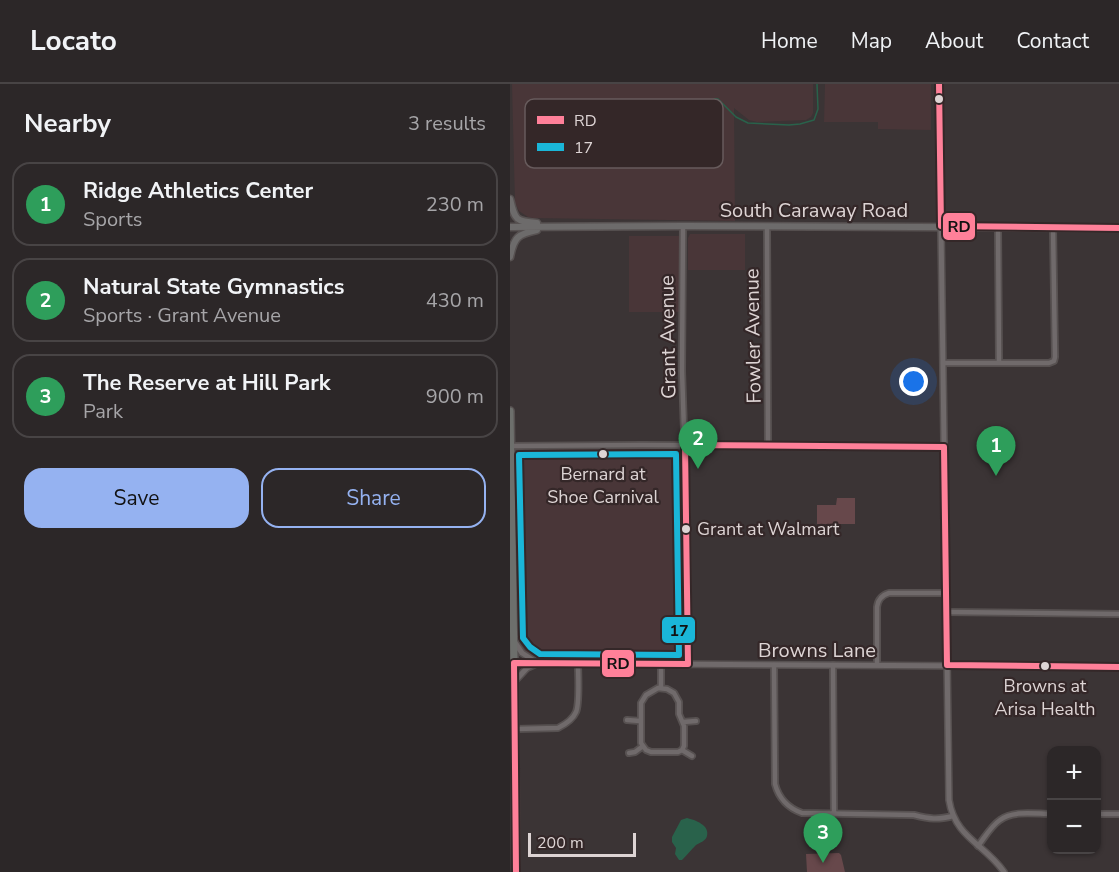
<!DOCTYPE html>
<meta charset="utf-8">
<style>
:root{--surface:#2c2728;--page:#383334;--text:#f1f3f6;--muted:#a6a5a8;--line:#484445;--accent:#95b2f1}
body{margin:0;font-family:"Nunito Sans",sans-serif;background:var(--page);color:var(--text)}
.controls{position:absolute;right:18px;bottom:18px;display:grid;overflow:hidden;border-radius:12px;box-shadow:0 2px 4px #0004}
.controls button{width:54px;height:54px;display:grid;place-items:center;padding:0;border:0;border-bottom:2px solid var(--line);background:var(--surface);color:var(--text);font:30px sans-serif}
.scale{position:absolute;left:18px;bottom:15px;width:108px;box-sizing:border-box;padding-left:6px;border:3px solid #ddd4d4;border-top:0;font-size:16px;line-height:21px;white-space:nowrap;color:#ddd4d4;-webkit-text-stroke:4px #342728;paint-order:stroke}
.you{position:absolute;left:404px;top:298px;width:21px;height:21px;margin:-15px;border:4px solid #fff;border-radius:50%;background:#1a73e8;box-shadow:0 0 0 9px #1a73e833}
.badge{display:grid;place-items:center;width:39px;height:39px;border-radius:50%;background:var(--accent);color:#fff;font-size:20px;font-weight:700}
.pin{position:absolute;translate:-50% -50px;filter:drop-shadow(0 2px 3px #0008)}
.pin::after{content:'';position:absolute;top:32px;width:21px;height:18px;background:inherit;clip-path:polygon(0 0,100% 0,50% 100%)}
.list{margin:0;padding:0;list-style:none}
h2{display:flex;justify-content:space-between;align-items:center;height:78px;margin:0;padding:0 24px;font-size:26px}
h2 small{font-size:20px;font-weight:400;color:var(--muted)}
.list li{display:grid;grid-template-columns:39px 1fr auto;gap:18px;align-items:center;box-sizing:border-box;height:84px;margin:0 12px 12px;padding:0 12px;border:2px solid var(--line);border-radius:18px}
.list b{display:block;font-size:22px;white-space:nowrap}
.list p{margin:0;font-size:20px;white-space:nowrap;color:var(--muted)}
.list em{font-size:20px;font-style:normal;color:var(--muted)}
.actions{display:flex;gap:12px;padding:18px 24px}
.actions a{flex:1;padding:14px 0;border:2px solid var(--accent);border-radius:18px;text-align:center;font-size:21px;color:var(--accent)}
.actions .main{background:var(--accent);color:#111}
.map{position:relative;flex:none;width:609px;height:788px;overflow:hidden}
header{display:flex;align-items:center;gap:36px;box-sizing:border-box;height:84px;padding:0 30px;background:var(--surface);border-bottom:2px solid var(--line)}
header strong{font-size:28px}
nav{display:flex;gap:33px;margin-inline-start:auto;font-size:21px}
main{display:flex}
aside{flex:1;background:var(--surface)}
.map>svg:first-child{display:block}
.built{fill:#493638}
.green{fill:#67484b}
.water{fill:#29624b}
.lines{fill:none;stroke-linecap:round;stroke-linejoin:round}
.stream{stroke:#29624b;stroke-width:1.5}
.minor-casing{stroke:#575151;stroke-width:8}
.tertiary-casing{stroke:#575151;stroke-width:8}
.secondary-casing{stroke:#575151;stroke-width:9}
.primary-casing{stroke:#575151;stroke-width:10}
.minor{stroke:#706a6b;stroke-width:4.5}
.tertiary{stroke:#706a6b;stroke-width:5}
.secondary{stroke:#6d6b6b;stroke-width:6}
.primary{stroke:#6d6f6c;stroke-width:7}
.bus-1-casing{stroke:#342728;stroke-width:10}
.bus-2-casing{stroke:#342728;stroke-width:10}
.bus-1{stroke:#ff8099;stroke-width:6}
.bus-2{stroke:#1ab6d8;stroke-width:6}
.bus-dot{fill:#ddd4d4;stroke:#342728;stroke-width:2}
.labels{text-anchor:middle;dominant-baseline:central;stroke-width:4.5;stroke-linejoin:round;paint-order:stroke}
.bus-label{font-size:18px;fill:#ddd4d4;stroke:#342728}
.street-label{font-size:20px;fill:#ddd4d4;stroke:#342728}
.key{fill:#342728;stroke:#675b5c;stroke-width:1.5}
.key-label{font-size:16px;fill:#ddd4d4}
.line-badge{stroke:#342728;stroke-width:2}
.pale-badge-label{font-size:16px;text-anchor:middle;font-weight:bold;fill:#111}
</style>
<header>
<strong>Locato</strong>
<nav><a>Home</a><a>Map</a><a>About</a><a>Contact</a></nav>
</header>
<main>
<aside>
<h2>Nearby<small>3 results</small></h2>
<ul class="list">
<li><span class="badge" style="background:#2e9e5b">1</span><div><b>Ridge Athletics Center</b><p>Sports</p></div><em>230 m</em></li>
<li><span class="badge" style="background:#2e9e5b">2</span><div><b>Natural State Gymnastics</b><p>Sports · Grant Avenue</p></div><em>430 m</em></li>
<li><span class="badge" style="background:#2e9e5b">3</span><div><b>The Reserve at Hill Park</b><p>Park</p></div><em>900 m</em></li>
</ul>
<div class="actions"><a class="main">Save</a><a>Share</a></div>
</aside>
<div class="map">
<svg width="609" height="788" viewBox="0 0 609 788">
<rect width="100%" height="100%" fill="#3b3435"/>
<path class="built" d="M2,0H303V29L301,33L296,36L247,38L239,36L224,24L225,137L23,134L18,133L9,127L5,119Z
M315,0H421V46L368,45V38H314Z
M180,150H235V186H178V154Z
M119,152H170V228H119Z
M6,364H161V387L163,402L169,428L171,446L170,561L168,569L165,570H13Z"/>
<path class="green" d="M327,414H345V440H307V421H326Z
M329,769L331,771L335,788H297L296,770Z"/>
<path class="water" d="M177,734C185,736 200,741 197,752C196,757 189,759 186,761C181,766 177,771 172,776H169L165,770L166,764L162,758V753L171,736Z"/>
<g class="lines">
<path class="stream" d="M204,15H208L226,33L238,39L279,41L290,40L304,36L308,25L307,0"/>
<defs>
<path id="minor" d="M173,142L172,287L177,437L178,580
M257,143L258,362
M488,143L489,278
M433,279H539L544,277L545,273L543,143
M1,362L132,361L434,363
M436,528L609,530
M151,580V604
M264,581L265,700C269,715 278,724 292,729L404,731C420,735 427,736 443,732
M323,581L324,730
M367,581V523C368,515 372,511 379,509H436
M148,604L157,605L164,609L169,618V630L174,642V662L172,666L168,668H141L136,666L131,659V619L136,611Z
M117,636L130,637
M173,638L186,637
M5,645L48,644C54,641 63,635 66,628C70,619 68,590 68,579
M172,666L182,672
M119,669L125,668L133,662
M586,730H609
M468,762C475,753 481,742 490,736C503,726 525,730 542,730"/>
<path id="tertiary" d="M429,0L439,716C445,754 475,760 494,788
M4,557L12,569L26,578
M4,579L609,583
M4,598L17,584L26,580"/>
<path id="secondary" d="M0,115C5,137 6,137 27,139
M0,143L173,142L609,144
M0,173C4,153 8,150 27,146"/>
<path id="primary" d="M0,327L4,579L6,788"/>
</defs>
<use href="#minor" class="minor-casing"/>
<use href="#tertiary" class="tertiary-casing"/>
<use href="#secondary" class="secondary-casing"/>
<use href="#primary" class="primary-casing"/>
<use href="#minor" class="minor"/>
<use href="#tertiary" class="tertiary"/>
<use href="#secondary" class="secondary"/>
<use href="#primary" class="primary"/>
<defs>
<path id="bus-1" d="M429,0L431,142L609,144
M6,788L4,579L178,580L175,361L434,363L437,581L609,583"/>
<path id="bus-2" d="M166,370L169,571L30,570L20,563L13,554L9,371Z"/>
</defs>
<use href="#bus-1" class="bus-1-casing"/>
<use href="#bus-2" class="bus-2-casing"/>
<use href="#bus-1" class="bus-1"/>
<use href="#bus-2" class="bus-2"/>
</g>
<g class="bus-dot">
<circle cx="429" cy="15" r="5"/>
<circle cx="93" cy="370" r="5"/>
<circle cx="176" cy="445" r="5"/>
<circle cx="535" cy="582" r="5"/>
</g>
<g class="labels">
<g class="bus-label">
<text x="93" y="390">Bernard at<tspan x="93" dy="23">Shoe Carnival</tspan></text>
<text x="187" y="445" text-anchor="start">Grant at Walmart</text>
<text x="535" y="602">Browns at<tspan x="535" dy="23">Arisa Health</tspan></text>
</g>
<g class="street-label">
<text x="304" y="126">South Caraway Road</text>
<text transform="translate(243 252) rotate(-91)">Fowler Avenue</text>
<text transform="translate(158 253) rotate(-91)">Grant Avenue</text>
<text x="307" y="566">Browns Lane</text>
</g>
</g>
<rect x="15" y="15" width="198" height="69" rx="9" class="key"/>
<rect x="27" y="32" width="27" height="8" fill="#ff8099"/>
<rect x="27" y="59" width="27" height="8" fill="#1ab6d8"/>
<g class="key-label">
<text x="64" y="42">RD</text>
<text x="64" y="69">17</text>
</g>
<g class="line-badge">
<rect x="432" y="128" width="34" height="29" rx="6" fill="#ff8099"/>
<rect x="151" y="532" width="35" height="28" rx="6" fill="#1ab6d8"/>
<rect x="91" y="565" width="34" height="29" rx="6" fill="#ff8099"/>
</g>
<g class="pale-badge-label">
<text x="449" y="148">RD</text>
<text x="169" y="552">17</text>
<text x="108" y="585">RD</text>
</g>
</svg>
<div class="controls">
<button>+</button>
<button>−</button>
</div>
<div class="scale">200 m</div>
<div class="you"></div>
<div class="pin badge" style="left:486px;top:392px;background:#2e9e5b">1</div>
<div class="pin badge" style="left:188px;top:385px;background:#2e9e5b">2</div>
<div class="pin badge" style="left:313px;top:779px;background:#2e9e5b">3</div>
</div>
</main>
